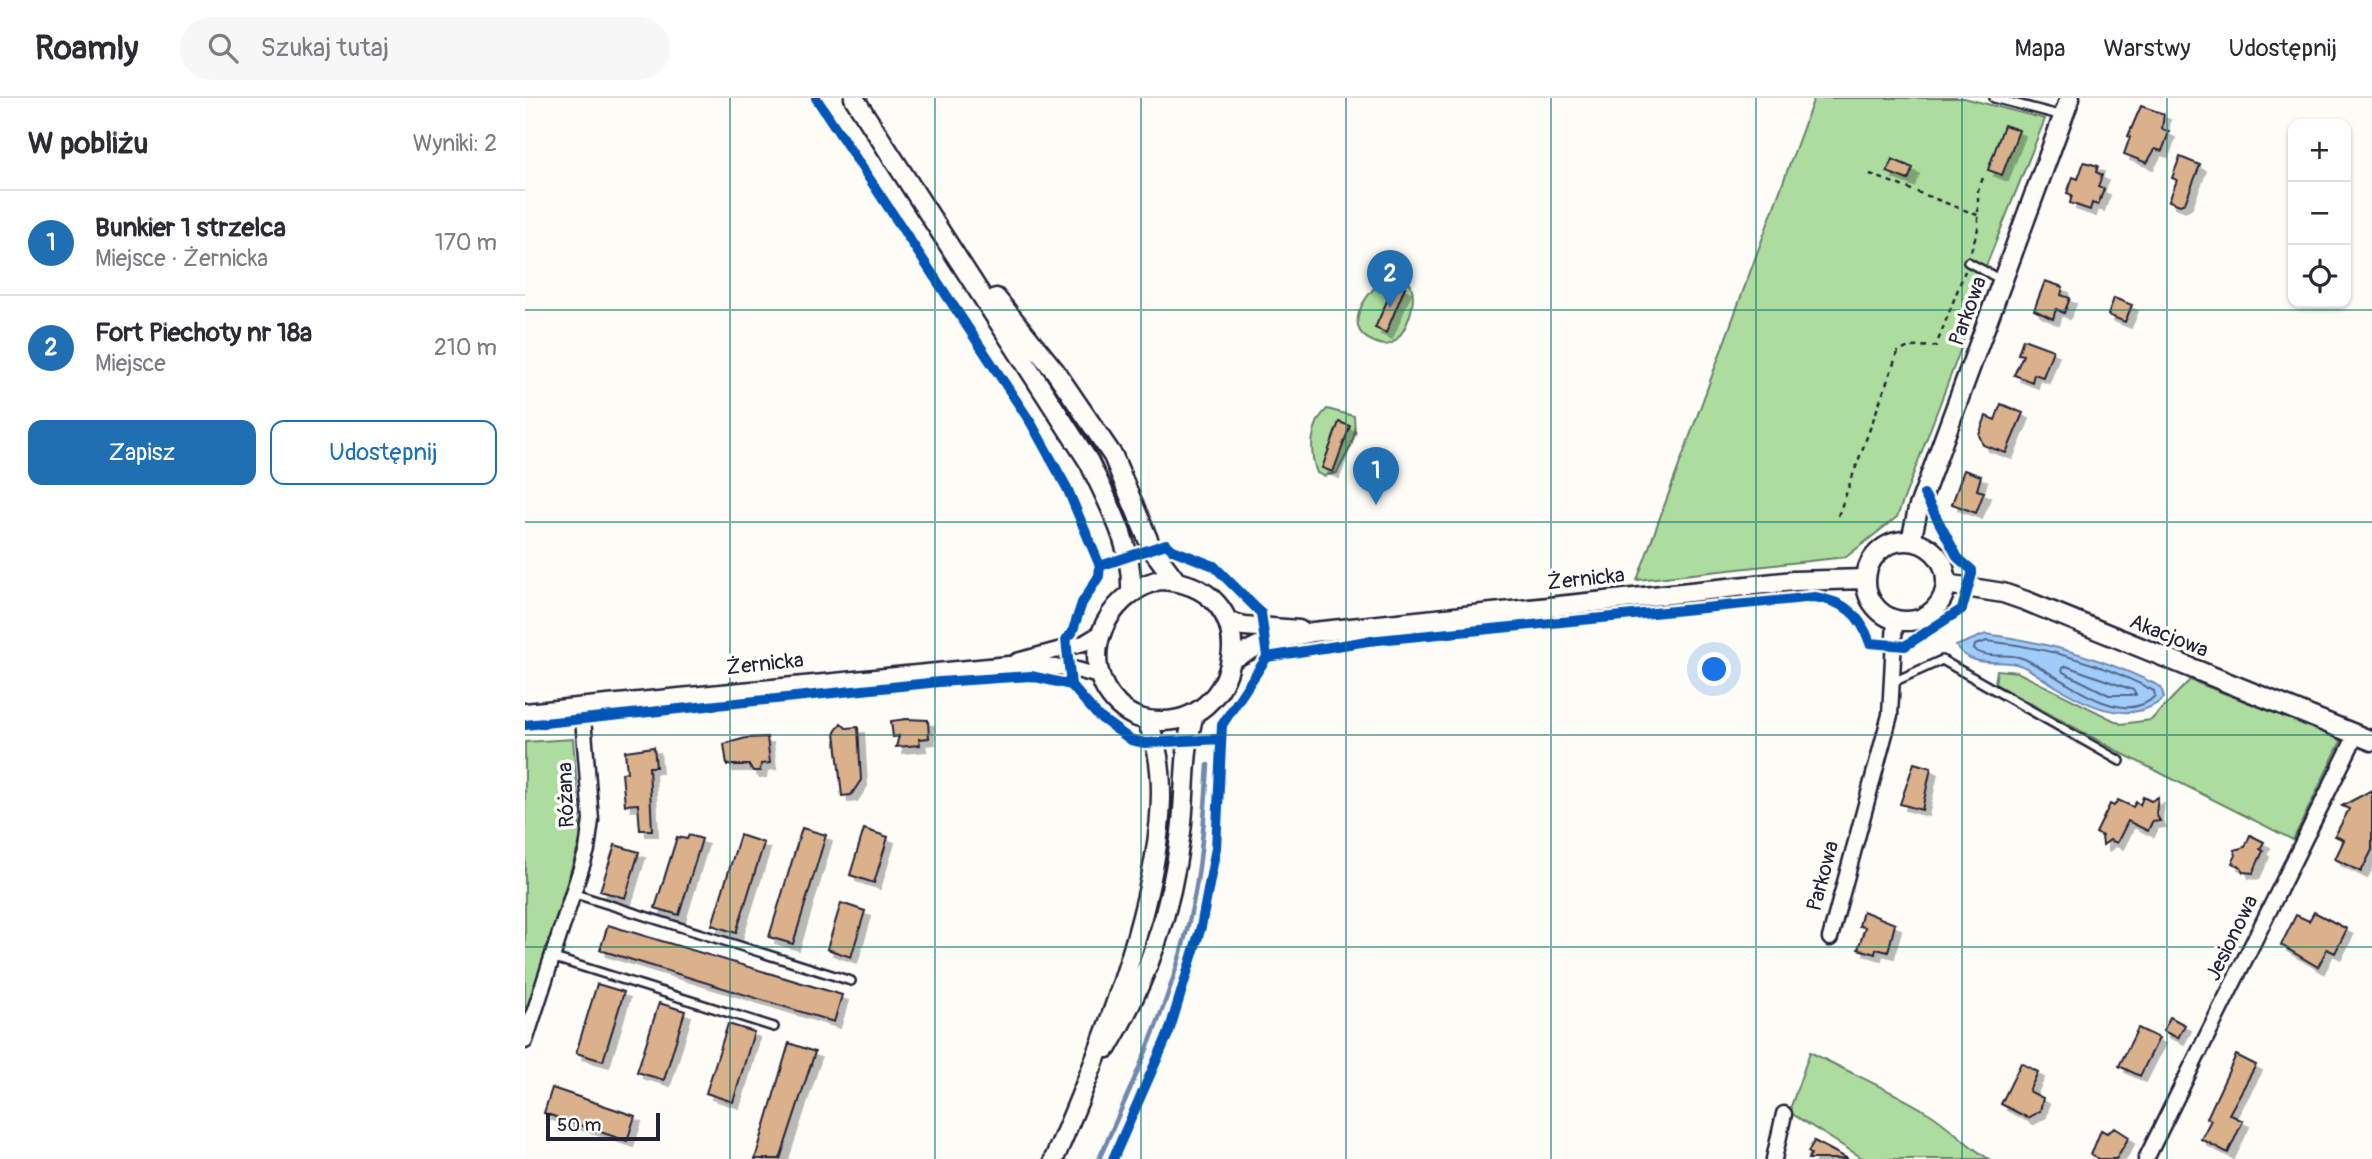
<!DOCTYPE html>
<html lang="pl">
<meta charset="utf-8">
<style>
:root{--surface:#fff;--page:#f7f7f7;--text:#2b2b33;--muted:#7c7c81;--line:#e1e1e2;--accent:#1f6fb2}
body{margin:0;font-family:Pangolin,sans-serif;background:var(--page);color:var(--text)}
.controls{position:absolute;right:21px;top:21px;display:grid;overflow:hidden;border-radius:14px;box-shadow:0 2px 5px #0004}
.controls button{width:63px;height:63px;display:grid;place-items:center;padding:0;border:0;border-bottom:2px solid var(--line);background:var(--surface);color:var(--text);font:35px sans-serif}
.scale{position:absolute;left:21px;bottom:18px;width:114px;box-sizing:border-box;padding-left:7px;border:4px solid #22223b;border-top:0;font-size:19px;line-height:24px;white-space:nowrap;color:#22223b;-webkit-text-stroke:5px #fdfcf7;paint-order:stroke}
.you{position:absolute;left:1190px;top:572px;width:24px;height:24px;margin:-18px;border:5px solid #fff;border-radius:50%;background:#1a73e8;box-shadow:0 0 0 10px #1a73e833}
.badge{display:grid;place-items:center;width:46px;height:46px;border-radius:50%;background:var(--accent);color:#fff;font-size:23px;font-weight:700}
.pin{position:absolute;translate:-50% -58px;filter:drop-shadow(0 2px 4px #0008)}
.pin::after{content:'';position:absolute;top:37px;width:24px;height:21px;background:inherit;clip-path:polygon(0 0,100% 0,50% 100%)}
.list{margin:0;padding:0;list-style:none}
h2{display:flex;justify-content:space-between;align-items:center;height:91px;margin:0;padding:0 28px;font-size:30px}
h2 small{font-size:23px;font-weight:400;color:var(--muted)}
.list li{display:grid;grid-template-columns:46px 1fr auto;gap:21px;align-items:center;box-sizing:border-box;height:105px;padding:0 28px;border-top:2px solid var(--line)}
.list b{display:block;font-size:26px;white-space:nowrap}
.list p{margin:0;font-size:23px;white-space:nowrap;color:var(--muted)}
.list em{font-size:23px;font-style:normal;color:var(--muted)}
.actions{display:flex;gap:14px;padding:21px 28px}
.actions a{flex:1;padding:16px 0;border:2px solid var(--accent);border-radius:14px;text-align:center;font-size:24px;color:var(--accent)}
.actions .main{background:var(--accent);color:#fff}
.icon{flex:none;width:38px;height:38px;fill:none;stroke:currentColor;stroke-width:2;stroke-linecap:round;stroke-linejoin:round}
.map{position:relative;flex:none;width:1847px;height:1061px;overflow:hidden}
header{display:flex;align-items:center;gap:42px;box-sizing:border-box;height:98px;padding:0 35px;background:var(--surface);border-bottom:2px solid var(--line)}
header strong{font-size:33px}
nav{display:flex;gap:38px;margin-inline-start:auto;font-size:24px}
.search{width:490px;height:63px;background:var(--page);display:flex;align-items:center;gap:18px;box-sizing:border-box;padding:0 24px;border-radius:38px;color:var(--muted);font-size:26px}
main{display:flex}
aside{flex:1;background:var(--surface)}
.map>svg:first-child{display:block}
.green{fill:#acdd9e;stroke:#67806c;stroke-width:2}
.water{fill:#a0ccfa;stroke:#6e88ae;stroke-width:2}
.lines{fill:none;stroke-linecap:round;stroke-linejoin:round}
.shore{stroke:#546687;stroke-width:2}
.stream{stroke:#6e88ae;stroke-width:4.5}
.building{fill:#dab18b;stroke:#22223b;stroke-width:2;filter:url(#shadow)}
.service-casing{stroke:#22223b;stroke-width:12}
.minor-casing{stroke:#22223b;stroke-width:19}
.tertiary-casing{stroke:#22223b;stroke-width:23}
.path{stroke:#22223b;stroke-width:2.5;stroke-dasharray:5 5;stroke-linecap:butt}
.service{stroke:#fdfcf7;stroke-width:7}
.minor{stroke:#fdfcf7;stroke-width:14}
.tertiary{stroke:#fdfcf7;stroke-width:18}
.cycleway-casing{stroke:#fdfcf7;stroke-width:15}
.cycleway{stroke:#0057b8;stroke-width:10}
.grid{fill:none;stroke:#0f766e;stroke-width:2;stroke-opacity:0.55}
.labels{text-anchor:middle;dominant-baseline:central;stroke-width:7;stroke-linejoin:round;paint-order:stroke}
.street-label{font-size:21px;fill:#22223b;stroke:#fdfcf7}
</style>
<header>
<strong>Roamly</strong>
<div class="search"><svg class="icon" aria-label="search" viewBox="0 0 24 24"><circle cx="10" cy="10" r="6"/><path d="M15 15l6 6"/></svg>Szukaj tutaj</div>
<nav><a>Mapa</a><a>Warstwy</a><a>Udostępnij</a></nav>
</header>
<main>
<aside>
<h2>W pobliżu<small>Wyniki: 2</small></h2>
<ul class="list">
<li><span class="badge">1</span><div><b>Bunkier 1 strzelca</b><p>Miejsce · Żernicka</p></div><em>170 m</em></li>
<li><span class="badge">2</span><div><b>Fort Piechoty nr 18a</b><p>Miejsce</p></div><em>210 m</em></li>
</ul>
<div class="actions"><a class="main">Zapisz</a><a>Udostępnij</a></div>
</aside>
<div class="map">
<svg width="1847" height="1061" viewBox="0 0 1847 1061">
<defs>
<filter id="shadow"><feDropShadow dx="6" dy="6" stdDeviation="0" flood-color="#0004"/></filter>
</defs>
<rect width="100%" height="100%" fill="#fdfcf7"/>
<filter id="ink" filterUnits="userSpaceOnUse"><feTurbulence type="fractalNoise" baseFrequency=".0143" numOctaves="2"/><feDisplacementMap in="SourceGraphic" scale="14" xChannelSelector="R" yChannelSelector="G"/><feConvolveMatrix kernelMatrix="1 2 1 2 8 2 1 2 1" color-interpolation-filters="sRGB"/></filter>
<g filter="url(#ink)">
<path class="green" d="M1289,0H1439L1520,21L1455,183L1436,250L1372,419L1321,459L1112,482Z
M871,175C902,181 884,235 867,245C861,249 853,246 847,243C812,228 849,182 871,175Z
M802,311L829,318L830,334L826,348L812,375L799,378L792,375C784,354 785,327 802,311Z
M1472,572L1492,574L1596,626L1626,622L1665,582L1817,641L1768,742L1598,656L1470,586Z
M48,641L56,739L0,919V644Z
M1285,954C1323,974 1364,991 1400,1013C1425,1027 1440,1047 1464,1061H1339L1264,1014Z"/>
<path class="water" d="M1461,536C1522,544 1581,561 1636,589L1639,600C1603,631 1557,605 1522,583C1513,578 1505,570 1494,567C1474,560 1448,572 1431,548Z"/>
<g class="lines">
<path class="shore" d="M1462,543C1519,549 1578,566 1629,593L1630,598C1595,634 1531,573 1497,560C1481,554 1467,562 1449,552L1450,547Z
M1541,568L1608,592L1611,597H1584L1538,574L1537,570Z"/>
<path class="stream" d="M574,1061C613,974 655,884 671,789C678,749 680,708 683,667"/>
</g>
<path class="building" d="M1616,8L1639,16L1637,31L1644,34L1637,53L1630,51L1622,65L1599,56L1605,39L1603,38Z
M1479,27L1494,32L1477,77L1463,72Z
M1655,59L1675,67L1660,105L1655,107L1644,103L1652,82L1647,80Z
M1367,61L1388,70L1383,82L1362,74Z
M1559,64L1573,68L1571,74L1577,77L1573,89L1579,91L1573,107L1567,105L1565,112L1545,105L1547,97L1542,95L1548,79L1553,81Z
M1520,183L1538,189L1536,197L1545,200L1539,215L1531,211L1528,221L1509,212Z
M870,185L880,189L861,235L850,230Z
M1589,200L1607,207L1600,224L1583,217Z
M1498,241L1528,252L1518,279L1509,276L1507,284L1489,277L1498,257L1493,256Z
M1476,306L1498,315L1481,355L1458,347L1454,337L1461,318L1470,322Z
M814,324L825,328L808,374L797,370Z
M1439,372L1456,378L1452,392L1459,394L1451,415L1427,406Z
M381,621L403,622L404,640L394,641L395,647L371,649L374,638L368,639L366,623Z
M316,625L321,630L333,629L336,682L326,697L317,698L310,634Z
M242,639L245,665L236,666L235,673H228L224,667H202L199,646L221,640Z
M129,649L131,669H124L127,732H115L113,706L100,707L97,675L102,674L100,653Z
M1389,665L1406,670L1397,712L1375,706Z
M1847,692V752L1836,774L1810,761L1819,742L1810,738L1824,711L1817,708Z
M1618,699L1626,703L1633,699L1631,716L1635,723L1627,724L1623,733L1603,723L1592,745L1585,742L1578,747L1577,738L1571,735L1585,706L1589,708L1593,702L1608,709L1611,704L1615,707Z
M277,730L301,737L268,846L244,839Z
M339,731L363,739L349,785L325,777Z
M164,737L177,741L154,817L130,810L152,739L162,741Z
M215,737L239,745L211,835L187,827Z
M1725,737L1739,744L1735,751L1738,753L1728,775L1718,774L1716,769L1707,765L1711,757L1709,752L1720,749Z
M90,747L114,754L100,800L75,793Z
M316,805L340,813L326,859L302,851Z
M1338,813L1370,826L1363,854L1351,851L1350,856L1333,851L1340,829L1334,828Z
M1789,814L1822,831L1810,855L1802,851L1793,869L1756,847L1771,817L1784,823Z
M83,827L317,897L309,924L75,852Z
M72,886L99,894L78,963L51,955Z
M134,905L160,913L139,982L112,974Z
M1645,919L1660,927L1653,940L1638,933Z
M203,926L229,934L208,1004L181,995Z
M1613,930L1634,940L1615,978L1594,968Z
M264,945L290,954L255,1061H230Z
M1711,957L1731,967L1704,1016L1718,1023L1703,1055L1676,1041L1686,1022L1682,1020Z
M1496,965L1513,974L1504,993L1518,1000L1515,1013L1503,1020L1476,1006Z
M27,990L110,1018L102,1043L19,1015Z
M1590,1030L1604,1039L1591,1061H1574L1566,1057L1576,1032L1582,1035Z
M1289,1043L1323,1061H1283L1286,1056L1283,1054Z"/>
<g class="lines">
<defs>
<path id="service" d="M1469,0L1538,18
M1443,164L1478,183
M1366,585L1417,562L1595,663
M47,795L326,883
M26,859L249,929"/>
<path id="minor" d="M492,563L559,545L574,536
M0,613L484,566L545,570L574,578
M1305,840L1365,617L1370,522
M0,943L62,752L66,722L57,607
M1249,1061L1259,1016
M1621,1061L1831,637"/>
<path id="tertiary" d="M329,0L564,364C583,405 608,447 606,493
M471,200L530,273L588,358L627,451L651,483
M1341 483a40 40 0 1 1 80 0a40 40 0 1 1-80 0Z
M1386,443L1393,411L1545,0
M634,482C743,486 718,624 637,623C619,623 606,619 593,607C549,563 580,497 634,482Z
M1421,486L1478,495L1501,503L1847,643
M702,523L719,528L774,532
M707,561L741,544L788,534L1268,483L1340,481
M582,950C623,880 646,815 656,734C661,695 658,654 669,616
M529,1061C571,965 674,719 621,622"/>
</defs>
<use href="#service" class="service-casing"/>
<use href="#minor" class="minor-casing"/>
<use href="#tertiary" class="tertiary-casing"/>
<path class="path" d="M1345,76L1455,118
M1446,153L1453,131V92L1458,80
M1313,418L1373,254L1384,249L1411,248L1440,173"/>
<use href="#service" class="service"/>
<use href="#minor" class="minor"/>
<use href="#tertiary" class="tertiary"/>
<defs>
<path id="cycleway" d="M291,0L506,325L542,390L575,468L574,478L557,505L547,535L541,541L546,587
M575,468L641,446L648,452L689,468L736,515L742,559
M0,627L414,584L506,578L546,587L573,618L606,642L620,645L696,641
M588,1061L644,934L676,829L691,750L697,627L742,559L843,543L1290,499C1320,504 1335,516 1345,545L1380,548L1437,511L1447,476V472L1433,460L1399,396"/>
</defs>
<use href="#cycleway" class="cycleway-casing"/>
<use href="#cycleway" class="cycleway"/>
</g>
</g>
<path class="grid" d="M205,0V1061M410,0V1061M616,0V1061M821,0V1061M1026,0V1061M1231,0V1061M1437,0V1061M1642,0V1061M0,212H1847M0,424H1847M0,637H1847M0,849H1847"/>
<g class="labels">
<g class="street-label">
<text transform="translate(1443 213) rotate(-70)">Parkowa</text>
<text transform="translate(1061 481) rotate(-6)">Żernicka</text>
<text transform="translate(1644 538) rotate(22)">Akacjowa</text>
<text transform="translate(240 566) rotate(-6)">Żernicka</text>
<text transform="translate(41 697) rotate(-92)">Różana</text>
<text transform="translate(1298 778) rotate(-75)">Parkowa</text>
<text transform="translate(1707 840) rotate(-64)">Jesionowa</text>
</g>
</g>
</svg>
<div class="controls">
<button>+</button>
<button>−</button>
<button><svg class="icon" aria-label="locate" viewBox="0 0 24 24"><circle cx="12" cy="12" r="6"/><path d="M12 2v4M12 18v4M2 12h4M18 12h4"/></svg></button>
</div>
<div class="scale">50 m</div>
<div class="you"></div>
<div class="pin badge" style="left:851px;top:407px">1</div>
<div class="pin badge" style="left:865px;top:210px">2</div>
</div>
</main>
